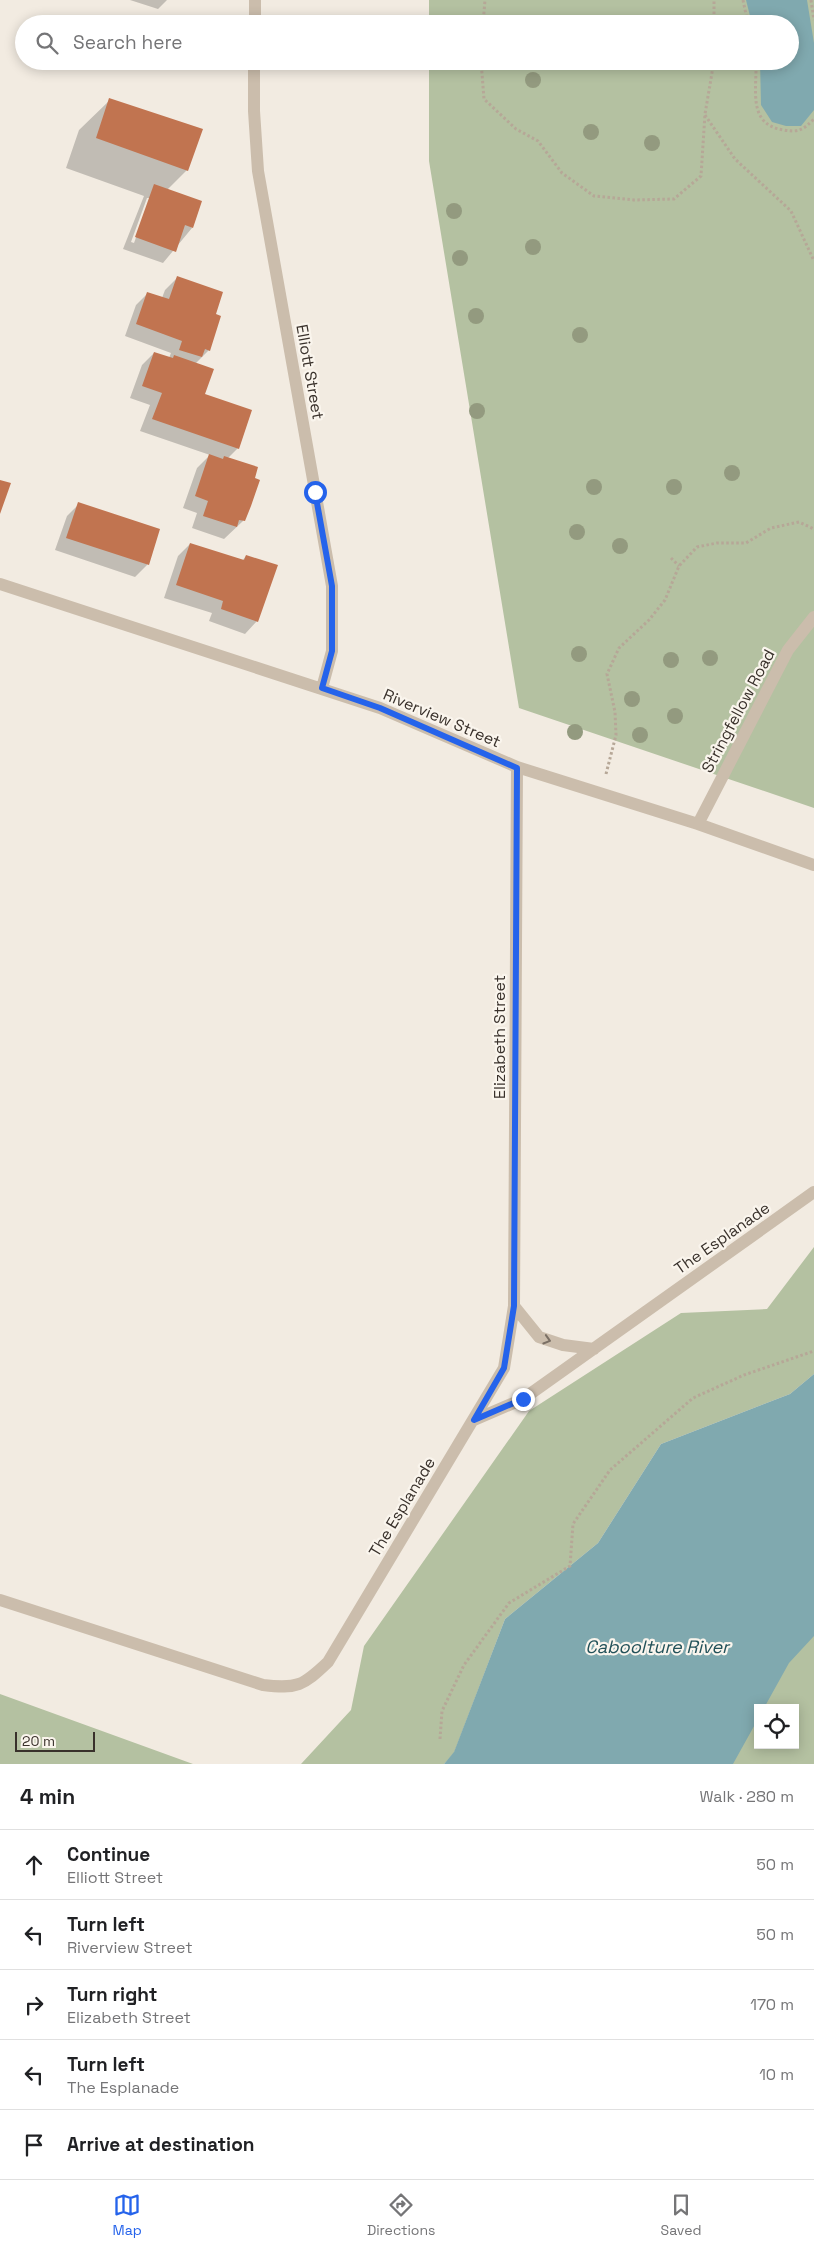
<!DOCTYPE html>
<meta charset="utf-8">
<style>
:root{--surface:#fff;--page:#f2f2f2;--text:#202124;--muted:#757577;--line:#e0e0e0;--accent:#2563eb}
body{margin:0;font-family:"Space Grotesk",sans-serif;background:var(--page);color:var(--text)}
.controls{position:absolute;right:15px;bottom:15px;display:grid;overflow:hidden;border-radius:0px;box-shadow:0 2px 12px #0003}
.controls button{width:45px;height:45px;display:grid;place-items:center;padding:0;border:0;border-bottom:1px solid var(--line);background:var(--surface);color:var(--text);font:25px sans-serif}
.scale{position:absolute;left:15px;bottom:12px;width:80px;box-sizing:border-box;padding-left:5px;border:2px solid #39312b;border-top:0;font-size:14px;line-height:18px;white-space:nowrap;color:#39312b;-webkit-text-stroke:4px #faf5ed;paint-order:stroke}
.stop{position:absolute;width:15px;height:15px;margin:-11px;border:4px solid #2563eb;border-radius:50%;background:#fff}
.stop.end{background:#2563eb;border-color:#fff;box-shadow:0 1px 5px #0008}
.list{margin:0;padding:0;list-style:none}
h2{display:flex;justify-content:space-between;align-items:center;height:65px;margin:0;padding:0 20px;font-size:21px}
h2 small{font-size:16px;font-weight:400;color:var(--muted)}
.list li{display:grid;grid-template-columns:32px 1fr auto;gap:15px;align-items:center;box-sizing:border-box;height:70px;padding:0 20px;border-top:1px solid var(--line)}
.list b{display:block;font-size:19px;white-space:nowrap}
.list p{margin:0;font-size:16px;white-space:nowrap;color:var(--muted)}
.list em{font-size:16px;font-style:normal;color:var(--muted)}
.icon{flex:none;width:28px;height:28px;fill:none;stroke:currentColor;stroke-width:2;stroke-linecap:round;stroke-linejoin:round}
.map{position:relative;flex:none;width:814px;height:1764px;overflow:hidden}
.search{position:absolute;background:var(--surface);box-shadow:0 2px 12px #0003;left:15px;right:15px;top:15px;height:55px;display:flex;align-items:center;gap:12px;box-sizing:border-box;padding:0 18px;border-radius:28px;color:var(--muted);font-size:19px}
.sheet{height:415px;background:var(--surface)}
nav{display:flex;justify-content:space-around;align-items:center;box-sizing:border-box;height:70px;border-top:1px solid var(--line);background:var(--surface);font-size:14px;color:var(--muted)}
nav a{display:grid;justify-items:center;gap:2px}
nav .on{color:var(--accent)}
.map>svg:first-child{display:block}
.green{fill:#b4c1a1;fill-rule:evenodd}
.water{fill:#80a9af}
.shadow{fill:#0003;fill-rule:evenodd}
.building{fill:#c17450}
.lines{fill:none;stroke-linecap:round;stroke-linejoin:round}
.path{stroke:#b6a797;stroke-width:3;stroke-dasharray:2.5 2.5;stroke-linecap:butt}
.minor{stroke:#cbbdac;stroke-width:12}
.tree{fill:#939a7f}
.oneway{stroke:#7b7065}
.route{stroke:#2563eb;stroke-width:6}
.labels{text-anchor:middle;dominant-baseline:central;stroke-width:4.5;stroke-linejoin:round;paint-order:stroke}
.street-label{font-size:16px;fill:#39312b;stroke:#faf5ed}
.water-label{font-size:18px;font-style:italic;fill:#225159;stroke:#faf5ed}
</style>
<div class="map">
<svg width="814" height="1764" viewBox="0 0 814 1764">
<rect width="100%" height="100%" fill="#f2ebe1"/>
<path class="green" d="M429,0H814V808L519,708L429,161V61H790V24H429Z
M814,1247V1374L790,1394L661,1444L598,1543L505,1619L454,1753L444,1764H301L351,1710L364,1646L529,1411L681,1313L767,1309Z
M814,1551V1764H685ZM758,1708H795V1745H758Z
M0,1694L193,1764H0Z"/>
<path class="water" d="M746,0H807L814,43V110L801,126H786L772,122L761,105L760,61H790V24H752Z
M814,1374V1636L789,1663L764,1708H758V1719L733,1764H444L454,1752L505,1619L598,1543L661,1444L790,1394Z"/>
<path class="shadow" d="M130,0H167L158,9Z
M110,100L187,170L167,190L192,228L163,263L123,249L144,196L66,168L79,130ZM147,198H150L134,243L131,242Z
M177,278L214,315L209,350L195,364L203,395L238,448L228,458L243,521L224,539L192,528L197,513L183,508L197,468L210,455L140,431L150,405L130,398L142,365L154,353L169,358L171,353L125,336L136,305L148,293L162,298L165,290Z
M79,504L159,530L147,565L135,577L55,550L67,516Z
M190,544L242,561L246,556L257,621L245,634L209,621L212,613L164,598L178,556Z"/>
<path class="building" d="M109,98L203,129L188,171L96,138Z
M154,184L202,201L193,228L185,225L176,252L135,237Z
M177,276L223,292L216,314L221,316L210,351L205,349L202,357L179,350L182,341L136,324L147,292L169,299Z
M154,352L173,358L174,355L214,369L205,394L252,410L239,449L152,419L162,393L142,386Z
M209,454L223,459L224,456L258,467L255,478L260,480L251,506L245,521L239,520L237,527L203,516L208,501L195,496Z
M0,480L11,483L0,514Z
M78,502L160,529L149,565L66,538Z
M190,543L244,560L246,555L278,565L258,622L221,609L223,601L176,585Z"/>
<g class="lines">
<path class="path" d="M743,0L748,24
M811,0L814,20
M483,24L485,0
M714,24V0
M481,61L484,99L516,129L538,141L562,173L594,196L634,200L674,199L701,176L705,114L714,61
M756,61C757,90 747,125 784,130C799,133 804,129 814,119
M705,115L735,159L791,211L814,261
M671,558L679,566
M606,774L616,735L615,712L607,674L619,648L649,620L665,600L679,566L697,547L717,543H746L771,528L799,522L814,529
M440,1739L442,1711L464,1665L509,1603L570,1566L573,1524L610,1470L693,1398L744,1375L814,1351"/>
<path class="minor" d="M255,24V0
M254,61V111L258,171L332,586V651L322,688
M0,584L380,708L517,767L698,824L814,865
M698,824L788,650L814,617
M514,1306L539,1337L563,1345L594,1349
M474,1420L523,1399L814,1192
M0,1600L263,1685C297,1689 303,1686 328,1662L504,1368L514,1306L517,767"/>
</g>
<g class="tree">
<circle cx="533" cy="80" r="8"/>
<circle cx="591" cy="132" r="8"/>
<circle cx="652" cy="143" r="8"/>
<circle cx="454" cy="211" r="8"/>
<circle cx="533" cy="247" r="8"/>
<circle cx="460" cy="258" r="8"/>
<circle cx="476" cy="316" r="8"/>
<circle cx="580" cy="335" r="8"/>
<circle cx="477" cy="411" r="8"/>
<circle cx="732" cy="473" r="8"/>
<circle cx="594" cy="487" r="8"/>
<circle cx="674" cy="487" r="8"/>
<circle cx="577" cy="532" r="8"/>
<circle cx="620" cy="546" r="8"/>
<circle cx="579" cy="654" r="8"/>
<circle cx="710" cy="658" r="8"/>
<circle cx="671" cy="660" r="8"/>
<circle cx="632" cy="699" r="8"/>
<circle cx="675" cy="716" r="8"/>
<circle cx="575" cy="732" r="8"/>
<circle cx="640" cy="735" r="8"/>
</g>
<defs><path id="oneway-chevron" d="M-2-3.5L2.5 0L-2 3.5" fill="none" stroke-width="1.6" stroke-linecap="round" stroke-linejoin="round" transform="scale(1.25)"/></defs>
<use class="oneway" href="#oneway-chevron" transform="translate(547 1340) rotate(17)"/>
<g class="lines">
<path class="route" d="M315,492L332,586V651L322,688L380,708L517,768L514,1306L504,1368L474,1420L523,1399"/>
</g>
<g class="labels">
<g class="street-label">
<text transform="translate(310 372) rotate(80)">Elliott Street</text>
<text transform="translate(738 711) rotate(-62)">Stringfellow Road</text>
<text transform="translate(442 718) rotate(23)">Riverview Street</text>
<text transform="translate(499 1037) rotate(-90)">Elizabeth Street</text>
<text transform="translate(722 1238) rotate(-35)">The Esplanade</text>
<text transform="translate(402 1507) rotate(-59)">The Esplanade</text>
</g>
<g class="water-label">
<text x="657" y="1646">Caboolture River</text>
</g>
</g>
</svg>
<div class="controls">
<button><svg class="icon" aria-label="locate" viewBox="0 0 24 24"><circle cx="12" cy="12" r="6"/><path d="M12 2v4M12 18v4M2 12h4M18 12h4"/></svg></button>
</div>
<div class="scale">20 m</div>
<div class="stop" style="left:315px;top:492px"></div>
<div class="stop end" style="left:523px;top:1399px"></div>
<div class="search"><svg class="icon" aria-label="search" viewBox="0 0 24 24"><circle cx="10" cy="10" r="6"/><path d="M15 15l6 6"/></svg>Search here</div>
</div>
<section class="sheet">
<h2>4 min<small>Walk · 280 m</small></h2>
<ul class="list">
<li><svg class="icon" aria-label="ahead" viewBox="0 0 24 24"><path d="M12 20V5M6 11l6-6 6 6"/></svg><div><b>Continue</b><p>Elliott Street</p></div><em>50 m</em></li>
<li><svg class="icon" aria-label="left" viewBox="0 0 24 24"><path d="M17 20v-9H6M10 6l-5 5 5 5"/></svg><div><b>Turn left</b><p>Riverview Street</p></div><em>50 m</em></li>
<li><svg class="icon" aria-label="right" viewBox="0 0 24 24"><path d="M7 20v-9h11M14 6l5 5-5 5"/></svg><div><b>Turn right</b><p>Elizabeth Street</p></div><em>170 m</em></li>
<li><svg class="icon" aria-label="left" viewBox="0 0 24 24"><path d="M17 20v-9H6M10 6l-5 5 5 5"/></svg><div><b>Turn left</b><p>The Esplanade</p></div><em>10 m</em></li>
<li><svg class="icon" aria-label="arrive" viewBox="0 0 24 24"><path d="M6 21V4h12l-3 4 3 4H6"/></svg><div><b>Arrive at destination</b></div></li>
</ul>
</section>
<nav>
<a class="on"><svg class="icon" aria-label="map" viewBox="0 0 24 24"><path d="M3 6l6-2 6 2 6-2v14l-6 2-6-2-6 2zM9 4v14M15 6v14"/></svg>Map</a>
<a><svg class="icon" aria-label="directions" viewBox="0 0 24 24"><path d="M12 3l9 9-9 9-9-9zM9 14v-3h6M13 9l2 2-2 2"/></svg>Directions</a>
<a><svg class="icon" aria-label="saved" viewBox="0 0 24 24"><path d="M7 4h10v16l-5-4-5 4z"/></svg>Saved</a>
</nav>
